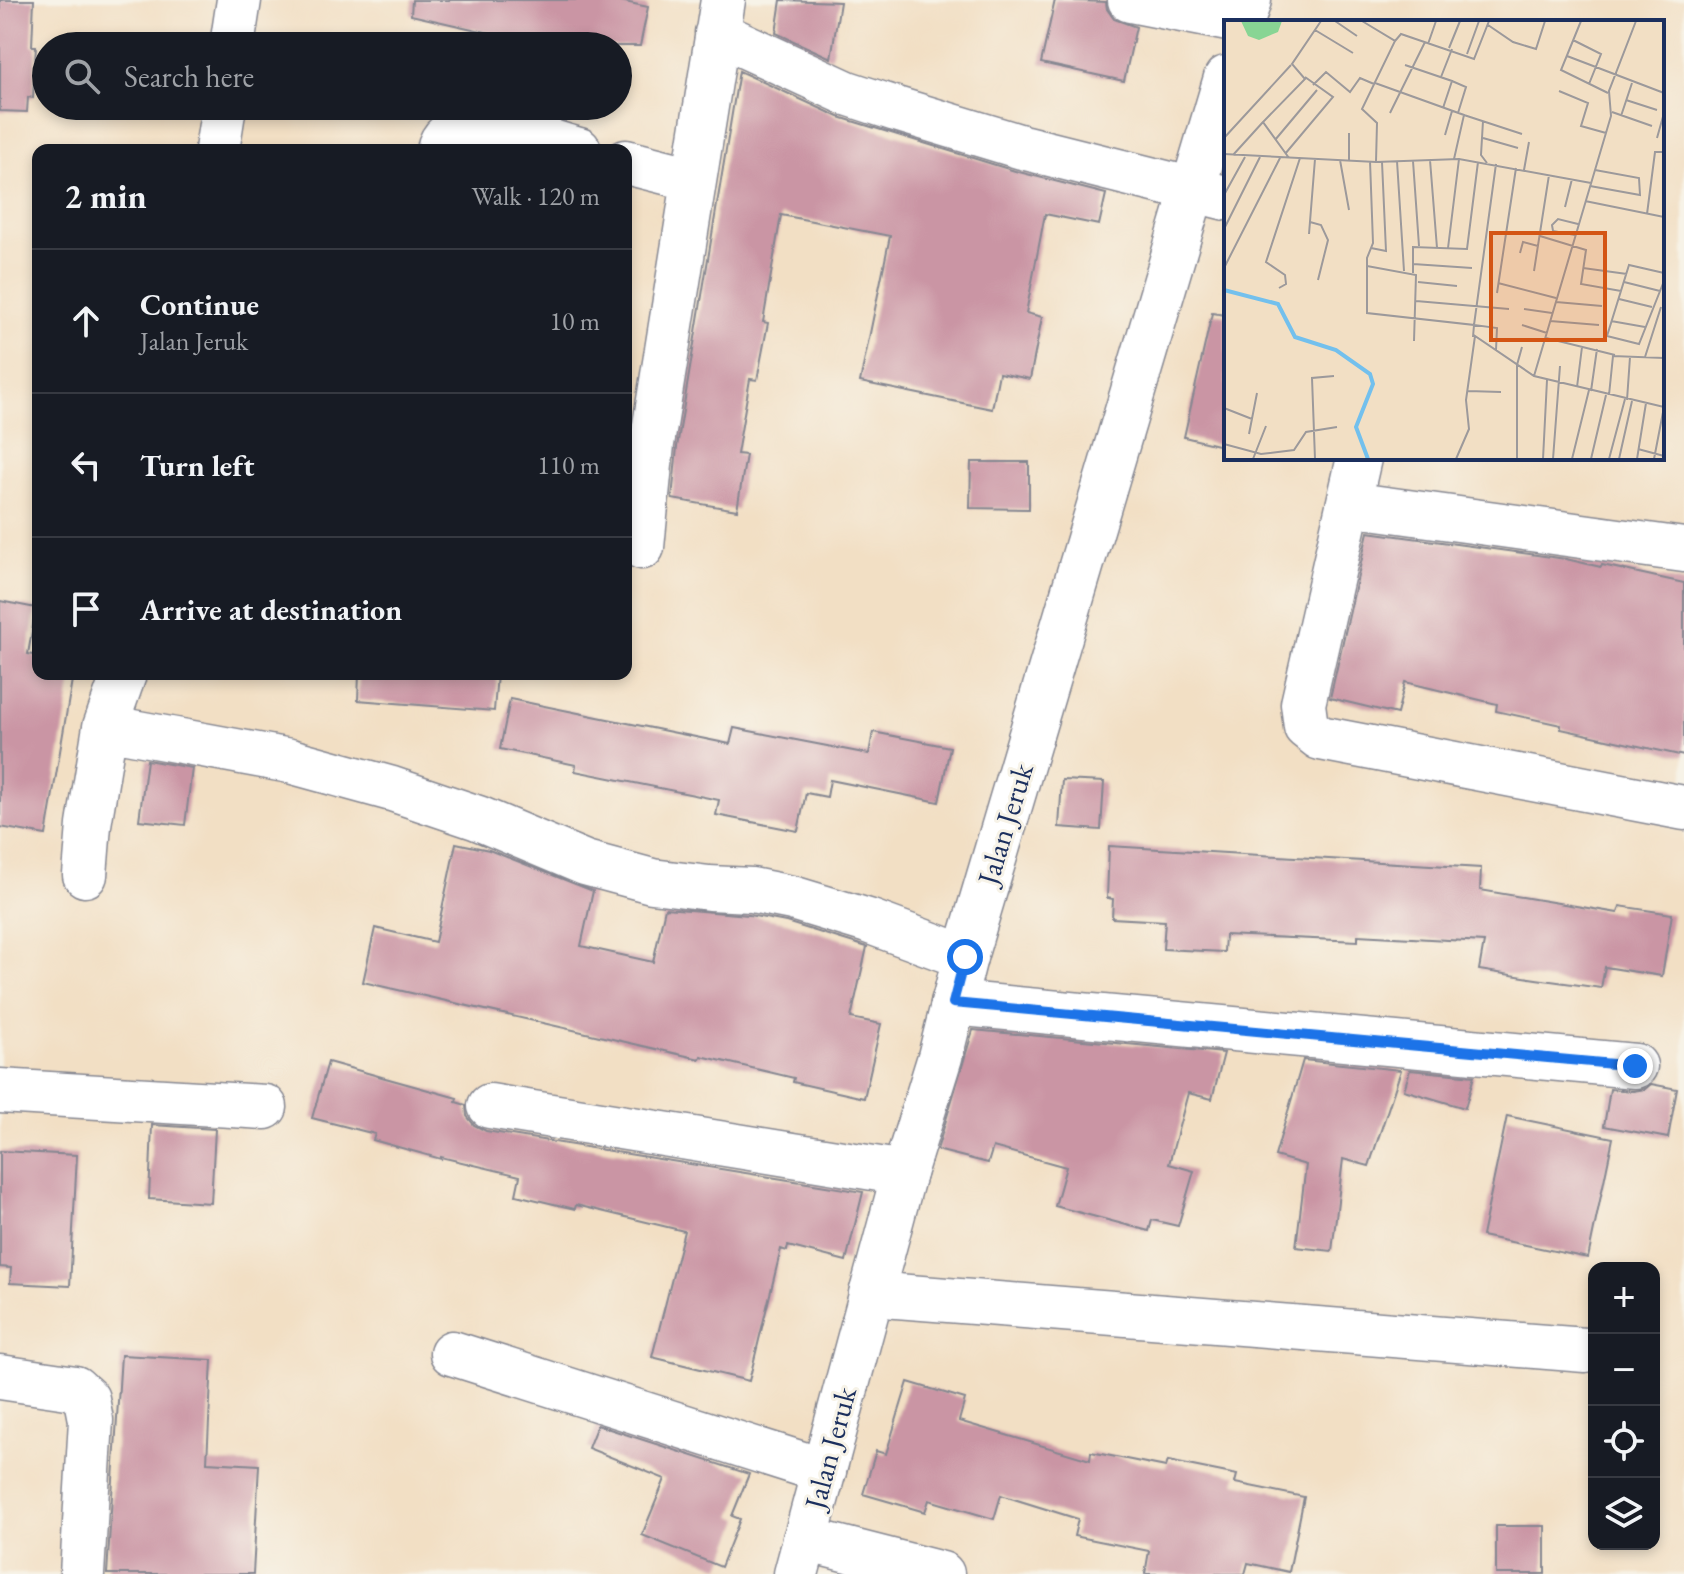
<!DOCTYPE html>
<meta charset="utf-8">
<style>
:root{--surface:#171b24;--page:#20242c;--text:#f1f3f6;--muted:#9ea1a6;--line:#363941}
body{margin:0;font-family:"EB Garamond",serif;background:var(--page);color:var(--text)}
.controls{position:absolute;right:24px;bottom:24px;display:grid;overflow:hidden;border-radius:16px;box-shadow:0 4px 12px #0003}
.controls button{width:72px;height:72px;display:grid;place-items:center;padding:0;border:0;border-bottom:2px solid var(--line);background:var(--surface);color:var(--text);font:40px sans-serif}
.stop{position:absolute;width:24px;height:24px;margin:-18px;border:6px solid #1a73e8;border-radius:50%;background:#fff}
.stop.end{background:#1a73e8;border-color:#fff;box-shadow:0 2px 8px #0008}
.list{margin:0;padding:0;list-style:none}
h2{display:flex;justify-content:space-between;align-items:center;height:104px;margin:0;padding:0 32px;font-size:34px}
h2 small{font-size:26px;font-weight:400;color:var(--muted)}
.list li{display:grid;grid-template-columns:52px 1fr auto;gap:24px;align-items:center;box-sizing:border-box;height:144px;padding:0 32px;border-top:2px solid var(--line)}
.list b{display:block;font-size:30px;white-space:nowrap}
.list p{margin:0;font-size:26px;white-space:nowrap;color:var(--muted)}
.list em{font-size:26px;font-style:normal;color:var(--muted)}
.icon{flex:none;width:44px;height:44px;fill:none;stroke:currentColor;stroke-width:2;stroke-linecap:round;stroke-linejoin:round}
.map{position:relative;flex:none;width:1684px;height:1574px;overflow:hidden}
.search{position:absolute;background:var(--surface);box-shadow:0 4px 12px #0003;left:32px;top:32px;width:600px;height:88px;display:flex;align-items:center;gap:20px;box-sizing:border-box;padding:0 28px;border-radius:44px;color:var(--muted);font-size:30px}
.panel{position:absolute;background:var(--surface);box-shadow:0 4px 12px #0003;left:32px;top:144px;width:600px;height:536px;border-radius:16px}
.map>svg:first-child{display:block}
.building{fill:#ca95a4}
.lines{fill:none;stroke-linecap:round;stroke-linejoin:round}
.minor-casing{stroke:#868791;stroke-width:47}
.tertiary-casing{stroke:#868791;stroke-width:47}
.minor{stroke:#fff;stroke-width:44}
.tertiary{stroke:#fff;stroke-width:44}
.route{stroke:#1a73e8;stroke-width:10}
.labels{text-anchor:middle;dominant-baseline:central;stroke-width:6;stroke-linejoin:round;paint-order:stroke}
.street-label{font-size:30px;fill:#1b2f5e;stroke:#f7f3e8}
.inset-river{fill:none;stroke:#73c0ed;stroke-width:4}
.inset-road{fill:none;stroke:#9c999b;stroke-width:2}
.view{fill:#d45514;fill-opacity:0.15;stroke:#d45514;stroke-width:4}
.inset-edge{fill:none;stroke:#1b2f5e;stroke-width:4}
</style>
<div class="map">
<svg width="1684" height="1574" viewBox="0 0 1684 1574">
<rect width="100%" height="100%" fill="#f7f3e8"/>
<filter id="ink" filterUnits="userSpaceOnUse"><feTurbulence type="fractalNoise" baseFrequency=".0125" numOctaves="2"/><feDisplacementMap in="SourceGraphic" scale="16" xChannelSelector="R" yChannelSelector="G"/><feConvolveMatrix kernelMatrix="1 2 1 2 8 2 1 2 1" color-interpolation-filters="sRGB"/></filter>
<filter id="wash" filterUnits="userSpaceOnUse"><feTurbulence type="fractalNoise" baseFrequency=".006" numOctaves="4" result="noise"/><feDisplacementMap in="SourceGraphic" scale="32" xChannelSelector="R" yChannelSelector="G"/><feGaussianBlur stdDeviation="1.8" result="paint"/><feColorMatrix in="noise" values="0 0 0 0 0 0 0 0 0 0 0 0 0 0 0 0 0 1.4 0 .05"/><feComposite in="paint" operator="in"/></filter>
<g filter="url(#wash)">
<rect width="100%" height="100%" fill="#f2dfc4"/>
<g id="blocks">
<path class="building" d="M0,0H34L32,46H36L33,98L28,97L27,112L0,111Z
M412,0H616L648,7L640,46H547L411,15Z
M781,0L840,2L831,58L776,33Z
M1055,0L1106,2L1107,9L1114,19L1136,27L1124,81L1041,63Z
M739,71L839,117L1015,171L1106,194L1099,225L1045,214L1026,313L1042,317L1030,379L999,373L992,409L860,382L890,236L781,215L763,322L768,323L757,380L750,379L737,454L746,455L737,510L672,499L677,447Z
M1212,313L1226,315V447L1184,437Z
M971,462H1029V509L970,508Z
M1368,532L1566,559L1601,567L1602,565L1684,583V756L1561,729V725L1496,711L1497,704L1405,682L1397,714L1330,698Z
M0,601L36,608L28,654L38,656V674H73L46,835L0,827Z
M359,674H497L494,711L358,700Z
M510,699L730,744L734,728L869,754L873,732L950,747L939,802L830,780L827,797L806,793L798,831L716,815L719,800L575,771L576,765L500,749Z
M147,760L192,768L185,825L139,820Z
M1062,780L1104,782L1101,830L1059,827Z
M456,843L489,850L593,891L581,946L653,962L665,908L749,915L786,922L867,947L851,1018L881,1024L864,1098L793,1082L794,1078L701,1056L700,1059L363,982L375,928L435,942Z
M1109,846L1481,868L1480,890L1618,913L1620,906L1672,914L1662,976L1605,967L1601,988L1536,979L1479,970L1484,942L1358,935V941L1225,935L1224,952L1163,949L1165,921L1112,918L1113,899L1107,898Z
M973,1030L1224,1053L1212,1099L1188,1093L1169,1164L1194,1171L1178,1226L1152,1220L1149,1231L1055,1206L1066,1167L993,1147L988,1163L937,1150Z
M1303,1060L1401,1070L1369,1166L1343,1159L1332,1251L1296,1247L1306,1165L1275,1156Z
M328,1062L457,1098L456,1102L466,1105L467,1116L474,1125L486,1131L863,1192L846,1261L788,1246L787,1251L781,1249L749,1381L652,1357L684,1231L576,1205L575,1209L516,1195L520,1176L441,1157V1159L373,1140L375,1134L312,1118Z
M1410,1070L1474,1076L1465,1108L1404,1090Z
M1651,1084L1677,1089L1668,1138L1604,1126L1610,1089L1633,1091L1645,1089Z
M1507,1116L1613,1138L1588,1258L1482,1236Z
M152,1125L215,1129L211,1203L149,1199Z
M0,1151L77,1155L70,1286L10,1283L11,1268L0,1267Z
M121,1355L212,1360L207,1462L259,1465L253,1574H107Z
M908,1382L965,1399L959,1421L1090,1460L1091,1452L1166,1467L1168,1461L1237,1475L1235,1483L1304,1497L1289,1572L1248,1563L1245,1574H1145L1149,1551L1074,1536L1078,1519L1001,1495L994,1519L929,1500L925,1512L863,1494L876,1451L886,1454Z
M597,1425L749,1474L732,1516L740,1519L721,1567L642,1535L665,1479L588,1448Z
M1496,1526H1545V1574H1496Z"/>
</g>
</g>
<g filter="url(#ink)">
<use href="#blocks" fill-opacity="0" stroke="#868791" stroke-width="2"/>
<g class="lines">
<defs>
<path id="minor" d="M1130,0L1243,22
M717,33L847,93L896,109L1022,147L1226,198
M232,46L239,0
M217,150L224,106
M439,150C441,137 453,128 466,126C489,121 553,143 579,150
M626,162L693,179
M1359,458L1303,704L1306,727L1320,738L1684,808
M1349,504L1684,550
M642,547L652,444L723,0
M105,727L290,761L392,789L478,818L585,863L652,881L709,888L752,890L792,898L868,921L965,957
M85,875L89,825L105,727L124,674
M953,1003L1635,1066
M0,1091L265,1107
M490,1106L904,1173
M871,1294L1585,1350
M452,1353L824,1471
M0,1377L75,1388L87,1399L91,1420L82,1574
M805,1539L942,1574"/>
<path id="tertiary" d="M1242,22L1249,0
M796,1574L904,1173L940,1057L965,957L1226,78"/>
</defs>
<use href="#minor" class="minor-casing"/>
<use href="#tertiary" class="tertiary-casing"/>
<use href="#minor" class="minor"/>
<use href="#tertiary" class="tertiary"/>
</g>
</g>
<g class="lines" filter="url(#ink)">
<path class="route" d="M965,957L953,1003L1635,1066"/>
</g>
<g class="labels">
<g class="street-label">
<text transform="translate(1005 824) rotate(-73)">Jalan Jeruk</text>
<text transform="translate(830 1448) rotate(-75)">Jalan Jeruk</text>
</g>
</g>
<g transform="translate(1224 20)">
<rect width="440" height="440" fill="#f2dfc4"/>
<path d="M17,1H58L54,12L35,20L24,16Z" fill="#88d594"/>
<path class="inset-river" d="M0,270L54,284L71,317L112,330L146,354L149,364L132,407L144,439"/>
<path class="inset-road" d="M111,1L133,16M138,1L171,21L138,89L153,103L152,142M357,1L337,50L384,73M264,5L289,22L312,29L321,1M91,10L129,33M349,20L377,34L365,64M171,21L177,14L250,39L265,1M204,24L212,1M225,28L236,1M243,34L255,1M343,36L440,73M181,45L228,61L219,88M217,57L228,29M228,61L242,67L234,93M151,63L240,95L230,139M89,65L102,52L126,72L136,58L150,64M335,71L364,83L357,106L382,113M402,80L433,90M388,92L428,106M166,93L201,22M240,95L298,114M397,96L408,63M259,101L257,135L263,143M221,115L228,91M0,118L67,45M259,118L294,128M433,118L440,93M51,120L93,70M0,134L152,142L235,139L367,163M61,134L109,77L81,57M9,135L39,102M65,138L39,102L81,59L68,44L97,1M116,140L125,190M125,140V113M206,140L213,228M146,141L149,223L143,238V293L250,305L249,317M173,141L180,251M189,141L195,226M300,150L305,122M366,166L416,175L415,158L371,150M0,175L21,137M361,181L440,197M341,187L348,159M423,194L431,132H440M86,202L97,205L104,220L94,260M0,209L36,137M85,214L91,139M351,215L329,211L328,205L334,199L354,204M316,216L362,230L357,264L397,271M147,228L162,231L158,142M224,228L235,139M296,233L299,222L314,226M189,244L248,248M143,246L192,255L190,321M0,248L56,138M359,248L403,254M310,251L325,155M189,253V227L243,229L254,142M440,253L405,245L383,316L415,324L440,261M194,262L233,266M400,262L436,271M274,263L332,278M55,268L62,264L61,255L42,242L76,138M273,273L292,148M395,279L428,287M192,281L285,289M332,282L378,286M300,289L328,293M326,301L375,305M387,301L421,307M298,305L323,313M322,318L391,335M272,330L273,308L250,305L272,144M421,337L437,287M310,356L387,96L385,71L412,1M353,367L358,327M244,371L277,372M367,371L373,329M385,375L389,336L440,338M403,380L406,337M0,388L28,399M25,414L33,373M0,424L37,434L70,430L82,412L113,407M414,429L440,436M29,439L42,406M91,439L88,358L110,356M232,439L245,409L242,380L251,316L310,356L440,387M293,439V345L298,327M319,439L323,360M329,439L336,346M348,439L365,370M367,439L382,375M385,439L401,379M395,439L408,381M413,439L422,383M430,439L440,387"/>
<path class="view" d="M267,213H381V320H267Z"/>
<rect width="440" height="440" class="inset-edge"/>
</g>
</svg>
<div class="controls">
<button>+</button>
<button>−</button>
<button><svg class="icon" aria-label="locate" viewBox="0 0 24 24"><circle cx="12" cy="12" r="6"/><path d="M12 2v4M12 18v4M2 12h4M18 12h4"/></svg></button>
<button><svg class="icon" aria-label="layers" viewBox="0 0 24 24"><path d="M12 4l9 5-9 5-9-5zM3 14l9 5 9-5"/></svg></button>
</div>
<div class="stop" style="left:965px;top:957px"></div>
<div class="stop end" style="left:1635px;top:1066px"></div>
<div class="search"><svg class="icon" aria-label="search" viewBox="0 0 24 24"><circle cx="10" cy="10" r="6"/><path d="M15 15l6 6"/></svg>Search here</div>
<section class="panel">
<h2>2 min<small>Walk · 120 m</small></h2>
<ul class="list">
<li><svg class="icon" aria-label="ahead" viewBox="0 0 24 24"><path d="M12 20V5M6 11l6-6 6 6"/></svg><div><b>Continue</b><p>Jalan Jeruk</p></div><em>10 m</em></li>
<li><svg class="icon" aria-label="left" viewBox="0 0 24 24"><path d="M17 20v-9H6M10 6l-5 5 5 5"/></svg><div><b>Turn left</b></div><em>110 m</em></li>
<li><svg class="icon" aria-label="arrive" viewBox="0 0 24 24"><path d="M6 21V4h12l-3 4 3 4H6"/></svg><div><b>Arrive at destination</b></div></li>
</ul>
</section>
</div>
